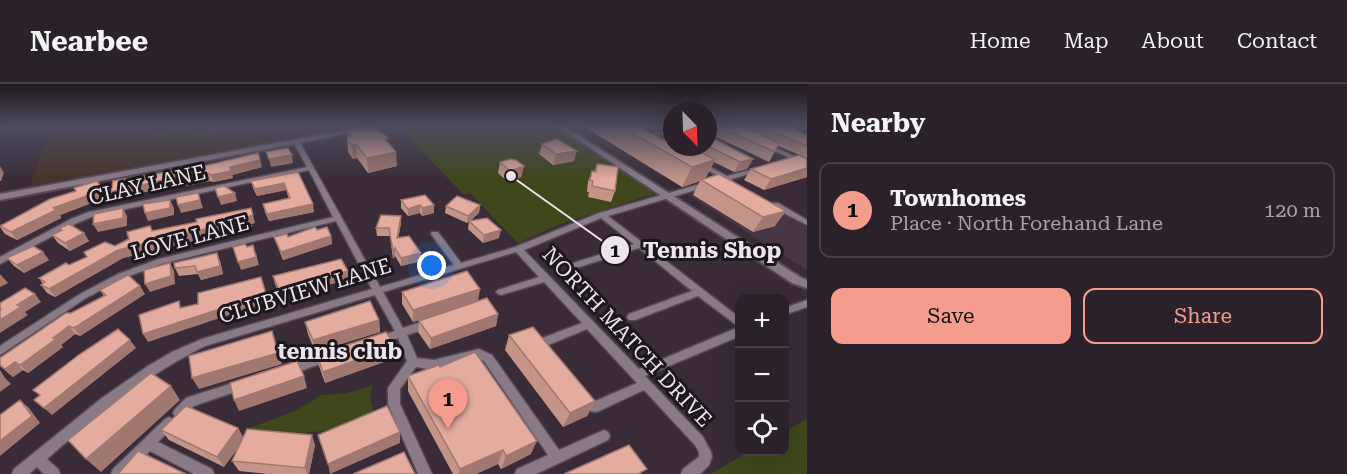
<!DOCTYPE html>
<meta charset="utf-8">
<style>
:root{--surface:#2b212a;--page:#372e36;--text:#f1f3f6;--muted:#a6a3a8;--line:#473e47;--accent:#f59d8d}
body{margin:0;font-family:"Roboto Serif",serif;background:var(--page);color:var(--text)}
.controls{position:absolute;right:18px;bottom:18px;display:grid;overflow:hidden;border-radius:12px;box-shadow:0 6px 24px #0002}
.controls button{width:54px;height:54px;display:grid;place-items:center;padding:0;border:0;border-bottom:2px solid var(--line);background:var(--surface);color:var(--text);font:30px sans-serif}
.compass{position:absolute;left:663px;top:18px;width:54px;height:54px;border-radius:50%;background:var(--surface);box-shadow:0 6px 24px #0002;rotate:157deg}
.you{position:absolute;left:432px;top:182px;width:21px;height:21px;margin:-15px;border:4px solid #fff;border-radius:50%;background:#1a73e8;box-shadow:0 0 0 9px #1a73e833}
.badge{display:grid;place-items:center;width:39px;height:39px;border-radius:50%;background:var(--accent);color:#111;font-size:20px;font-weight:700}
.pin{position:absolute;translate:-50% -50px;filter:drop-shadow(0 2px 3px #0008)}
.pin::after{content:'';position:absolute;top:32px;width:21px;height:18px;background:inherit;clip-path:polygon(0 0,100% 0,50% 100%)}
.list{margin:0;padding:0;list-style:none}
h2{display:flex;justify-content:space-between;align-items:center;height:78px;margin:0;padding:0 24px;font-size:26px}
h2 small{font-size:20px;font-weight:400;color:var(--muted)}
.list li{display:grid;grid-template-columns:39px 1fr auto;gap:18px;align-items:center;box-sizing:border-box;height:96px;margin:0 12px 12px;padding:0 12px;border:2px solid var(--line);border-radius:12px}
.list b{display:block;font-size:22px;white-space:nowrap}
.list p{margin:0;font-size:20px;white-space:nowrap;color:var(--muted)}
.list em{font-size:20px;font-style:normal;color:var(--muted)}
.actions{display:flex;gap:12px;padding:18px 24px}
.actions a{flex:1;padding:14px 0;border:2px solid var(--accent);border-radius:12px;text-align:center;font-size:21px;color:var(--accent)}
.actions .main{background:var(--accent);color:#111}
.icon{flex:none;width:33px;height:33px;fill:none;stroke:currentColor;stroke-width:2;stroke-linecap:round;stroke-linejoin:round}
.map{position:relative;flex:none;width:807px;height:390px;overflow:hidden}
header{display:flex;align-items:center;gap:36px;box-sizing:border-box;height:84px;padding:0 30px;background:var(--surface);border-bottom:2px solid var(--line)}
header strong{font-size:28px}
nav{display:flex;gap:33px;margin-inline-start:auto;font-size:21px}
main{display:flex}
aside{flex:1;background:var(--surface)}
.map>svg:first-child{display:block}
.built{fill:#473746}
.education{fill:#45352a}
.green{fill:#3f471b}
.lines{fill:none;stroke-linecap:round;stroke-linejoin:round}
.minor-casing{stroke:#554a54;stroke-width:3}
.tertiary-casing{stroke:#554a54;stroke-width:4}
.minor{fill:#897a88;fill-rule:evenodd}
.tertiary{fill:#897a88;fill-rule:evenodd}
.wall{fill:#c49489}
.shaded-wall{fill:#a0786f}
.building{fill:#e4ac9f;stroke:#a0786f;stroke-width:1.5}
.labels{text-anchor:middle;dominant-baseline:central;stroke-width:6;stroke-linejoin:round;paint-order:stroke}
.street-label{font-size:21px;fill:#ede4ec;stroke:#1c171c}
.neighbourhood-label{font-size:22px;font-weight:bold;fill:#ede4ec;stroke:#1c171c}
.leader{fill:none;stroke:#ede4ec;stroke-width:2}
.callout-dot{fill:#ede4ec;stroke:#1c171c;stroke-width:2}
.mark-label{font-size:18px;text-anchor:middle;font-weight:bold;fill:#111}
.callout-label{font-size:22px;text-anchor:middle;font-weight:bold;fill:#ede4ec;stroke:#1c171c;stroke-width:6;stroke-linejoin:round;paint-order:stroke}
</style>
<header>
<strong>Nearbee</strong>
<nav><a>Home</a><a>Map</a><a>About</a><a>Contact</a></nav>
</header>
<main>
<div class="map">
<svg width="807" height="390" viewBox="0 0 807 390">
<rect width="100%" height="100%" fill="#392c38"/>
<path class="built" d="M730,99L807,143V186L688,111Z"/>
<path class="education" d="M52,42H357L30,102Z"/>
<path class="green" d="M148,42H157L161,48C192,60 205,42 230,42C215,52 152,69 148,42Z
M398,42H556L650,105L654,110L563,139L518,159L470,109L464,111Z
M373,301L370,313L373,327C337,355 286,349 244,346L295,327L322,311L348,309Z
M807,335V390H710L749,368H784L785,347Z"/>
<g class="lines">
<defs>
<path id="minor" d="M672,45V49L652,53L649,51Z
M296,55L299,57L380,203L454,181L431,150L432,148H438L461,179L515,163L599,129L721,94L697,80V78H701L727,92L758,84H762V86L732,95L731,97H726L608,132L740,234V252L645,292L703,353L711,368L712,373L709,381L700,390H681L683,385L699,373V368L695,361L644,306L599,327L595,328L591,327L589,323L591,319L637,299L587,245L548,261L544,262L540,261L539,258L540,255L582,239L544,198L501,211L498,210L496,208L498,206L539,193L516,168L383,208L403,244L430,235L434,236L435,239L434,242L407,251L417,274L434,276L479,265L492,271L559,366L604,346L608,348L610,352L608,356L536,390H515L517,385L548,371L484,277L478,274L434,286L416,283L400,305V320L432,390H418L388,320V304L407,277L398,254L378,261L374,260L373,257L374,254L395,247L375,211L205,262C145,292 97,331 47,375L58,385L60,390H44L37,383L29,390H12L14,385L102,314L148,282L172,268L202,255L372,205L336,137L161,180L124,194L86,214L0,271V262L80,210L118,190L159,175L333,133L309,86L94,132L77,139L0,180V173L71,135L89,128L307,83L293,57ZM601,134L634,160L573,179L572,181L573,183H579L639,164L692,207L629,230L627,233L629,236H635L698,212L739,243L639,285L524,166Z
M764,60H768L807,78V82L764,62Z
M772,119H778L807,136V141L772,123Z
M807,216V223L784,231V224Z
M327,269L331,270L332,273L331,276L289,291L285,289L284,286L285,283Z
M242,296L246,298L248,301L246,304L194,322L183,333L179,334L175,333L173,329L175,325L186,314Z
M169,333L173,335L175,339L173,343L158,358L212,385L214,390H194L150,367L127,390H111L113,385L165,335Z"/>
<path id="tertiary" d="M368,42H380L377,44L0,116V110Z
M557,42H564L800,193L807,196V204L792,199Z"/>
</defs>
<use href="#minor" class="minor-casing"/>
<use href="#tertiary" class="tertiary-casing"/>
<use href="#minor" class="minor"/>
<use href="#tertiary" class="tertiary"/>
</g>
<path class="wall" d="M583,42H638L693,72L700,70L685,63H708V52L753,75L747,85L734,88L714,78L705,95L719,90L775,142L753,148L693,111L700,97L682,103Z
M644,42H672V56L665,53L669,44L653,47Z
M708,42H785L807,51V74L778,62L769,78L708,49Z
M348,48L388,59L397,82L368,89L357,74L353,75L348,68L347,54H348Z
M542,60L574,77L553,81L539,70Z
M807,75V93L764,106L744,96L751,85Z
M500,78L524,82L521,93L508,98L498,89Z
M597,80L615,107L611,118L588,113L589,108H587L588,98L592,87L594,88Z
M262,83L232,91L233,94L213,98L210,97L180,103L179,100L115,115L113,97Z
M298,88L314,128L269,137L265,128L263,120L289,115L286,106L257,112L253,104L251,97Z
M107,113L60,131L61,134L17,156L5,150L0,143V141Z
M401,116L434,121V129L422,132L420,129L408,132L401,124Z
M480,121L479,129L470,137L499,154L483,159L468,145L469,137L467,139L445,129L446,122Z
M401,132V139L398,154L421,177L401,182L395,172L393,175L390,152H377L376,144Z
M255,139L251,140L252,143L213,149V152L123,174L55,213L47,209L41,201L43,200L39,194L87,173L115,162L150,142L153,147Z
M60,144L89,157L70,167L58,159L52,151L61,147Z
M317,146L331,152L332,160L283,176L277,161L274,153H288Z
M7,174L49,176L24,189L14,182Z
M220,177L223,190L201,196L198,190L179,192L175,184Z
M273,192L349,195L282,214L275,200Z
M100,206L145,210L80,252L75,250L61,261L63,263L28,289L23,286L13,293L0,282V274L71,229L104,212Z
M402,208L478,217L498,230L496,242L430,265L418,248L419,237L478,217L413,238L402,220Z
M379,236L380,248L315,268L308,250L305,238Z
M509,251L595,317L587,332L563,343L505,266Z
M317,271L395,274L325,299L319,282Z
M440,283L531,370L501,385L498,380L476,390H453L408,307V292Z
M238,344L243,353L315,361L309,390H267L239,387L232,377L240,361L224,383L169,356L161,346Z"/>
<path class="shaded-wall" d="M0,42H12L11,45L0,46Z
M655,42H672V43H669V44L653,47Z
M356,60L357,74L353,75L352,61Z
M577,67L574,77L553,81L556,70Z
M396,68L397,82L368,89L367,74Z
M292,71L293,79L271,83L269,75Z
M753,75L747,85L734,88L740,78Z
M260,76L262,83L232,91L230,83Z
M715,76L704,96L682,103L692,83Z
M0,82L4,89L1,97H0Z
M524,82L521,93L508,98L510,87Z
M807,84V93L764,106L771,95Z
M231,87L233,94L213,98L211,91Z
M208,89L210,97L180,103L179,100L115,115L111,108L176,93Z
M284,99L286,106L257,112L255,105Z
M103,106L107,113L60,131L61,134L17,156L11,148L53,124Z
M198,109L203,124L181,129L178,121Z
M235,109L237,117L221,121L218,113Z
M170,116L174,124V131L148,137L145,129Z
M313,120L314,128L269,137L267,130Z
M420,121V129L408,132V125Z
M434,121V129L422,132V124Z
M480,121L479,129L467,139L468,132Z
M123,124L127,132V142L98,148L93,140Z
M786,127L775,142L753,148L763,133Z
M253,131L255,139L251,140L252,143L213,149V152L123,174L55,213L49,205L118,166Z
M401,132V139L397,162V154Z
M501,146L499,154L483,159L484,151Z
M84,149L89,157L70,167L65,159Z
M331,152L332,160L283,176L281,168Z
M395,164V172L393,175V167Z
M43,168L49,176L24,189L17,181Z
M217,169L220,177L223,190L201,196L197,188Z
M256,169L259,181L241,186L238,178Z
M421,169V177L401,182V174Z
M170,179L174,187L175,200L150,208L145,200Z
M348,187L349,195L282,214L279,206Z
M0,191H1L8,199L0,203Z
M261,193L268,218L148,258L143,250Z
M140,202L145,210L80,252L74,244Z
M480,205L478,217L413,238V226Z
M35,210L41,218L25,228L28,231L0,249V236L17,221Z
M498,230L496,242L430,265L431,254Z
M379,236L380,248L315,268L313,256Z
M69,242L75,250L61,261L63,263L28,289L20,281L53,254Z
M272,247L282,280L199,305L192,294Z
M130,256L136,264L52,331L44,324Z
M395,262V274L325,299L323,288Z
M15,278L23,286L13,293L5,285Z
M0,286L5,294L11,300L0,308Z
M304,292L307,304L239,327L234,316Z
M171,302L180,316L101,388L86,375Z
M20,316L29,324L40,339L0,372V357Z
M595,317L587,332L563,343L570,329Z
M238,344L244,355L224,383L217,373Z
M400,348V359L330,390L328,380Z
M312,351L315,361L309,390H307L305,384Z
M537,357L531,370L501,385L506,372Z
M503,366L498,380L476,390H459L460,385Z"/>
<path class="building" d="M620,42H638L672,60V63H677L693,72L703,69L715,76L692,83Z
M717,42H743L779,59L775,68Z
M760,42H785L807,51V62Z
M375,43L388,54L385,55L396,68L367,74L356,60L352,61L347,54L352,53L348,48L353,45Z
M708,52L753,75L740,78L708,62Z
M557,55L577,67L556,70L542,60Z
M288,64L292,71L269,75L266,68Z
M258,69L260,76L230,83L231,87L211,91L208,89L177,95L176,93L111,108L113,97L208,81Z
M799,71L807,75V84L771,95L751,85Z
M511,75L516,76L524,82L510,87L500,78Z
M597,80L618,83L615,107L592,102L593,97L590,96L592,87L596,88Z
M298,88L313,120L267,130L263,120L290,114L284,99L255,105L251,97Z
M719,90L786,127L763,133L701,96Z
M97,97L103,106L53,124L56,126L11,148L0,142L50,115L76,107L74,104Z
M224,102L235,109L218,113L215,104Z
M198,109L200,116L178,121L176,113Z
M425,111L434,121L422,124L420,121L408,125L401,116Z
M457,112L480,121L468,132L446,122Z
M170,116V124L145,129L143,120Z
M123,124V134L93,140L94,130Z
M251,124L253,131L248,133L249,135L210,142V144L118,166L49,205L41,201L45,198L39,194L66,179L69,181L87,173L84,168L105,158L115,162L129,155L127,148L150,142L152,147L197,138L196,135Z
M381,131L401,132L397,154L409,152L421,169L401,174L395,164L393,167L389,144H376Z
M487,134L501,146L484,151L469,137Z
M69,140L84,149L65,159L52,151L62,146L60,144Z
M315,143L317,146L327,143L331,152L281,168L274,153L287,150L288,153Z
M245,160L247,163L253,161L256,173L238,178L233,163Z
M33,162L43,168L17,181L7,174Z
M217,169L220,182L197,188L195,182L175,184L174,179Z
M341,175L348,187L279,206L273,192Z
M170,179L171,192L145,200L144,186Z
M467,187L480,205L413,226L402,208Z
M128,191L140,202L74,244L69,242L53,254L56,255L20,281L15,278L5,285L0,281V274L66,229H71L106,211L100,206Z
M261,193L266,210L143,250L139,231L179,217L180,224L198,220V209Z
M25,204L35,210L17,221L21,223L0,236V225H1L0,224V219Z
M487,214L498,230L431,254L419,237Z
M370,217L379,236L313,256L305,238Z
M533,243L595,317L570,329L509,251Z
M118,245L130,256L44,324L34,316L40,311L33,306L80,270Z
M272,247L278,269L192,294L189,272Z
M386,248L395,262L323,288L317,271Z
M475,268L537,357L506,372L503,366L460,385L408,292L439,281L440,283Z
M297,277L304,292L234,316L230,299Z
M151,289L171,302L86,375L68,356Z
M20,316L32,332L0,357V331Z
M186,322L238,344L217,373L161,346Z
M387,322L400,348L328,380L318,351Z
M247,345L312,351L305,384L232,377Z
M629,361L647,385L638,390H564Z
M138,367L186,390H118Z
M404,368L415,390H353Z"/>
<linearGradient id="sky" x2="0" y2="1"><stop stop-color="#1f181f"/><stop offset="0.44" stop-color="#4e4b5e"/><stop offset="1" stop-color="#4e4b5e" stop-opacity="0"/></linearGradient>
<rect width="807" height="96" fill="url(#sky)"/>
<g class="labels">
<g class="street-label">
<text transform="translate(147 101) rotate(-13)">CLAY LANE</text>
<text transform="translate(190 154) rotate(-15)">LOVE LANE</text>
<text transform="translate(305 207) rotate(-17)">CLUBVIEW LANE</text>
<text transform="translate(627 253) rotate(47)">NORTH MATCH DRIVE</text>
</g>
<g class="neighbourhood-label">
<text x="340" y="267">tennis club</text>
</g>
</g>
<path class="leader" d="M511 92L615 166"/>
<g class="callout-dot">
<circle cx="511" cy="92" r="6"/>
<circle cx="615" cy="166" r="15"/>
</g>
<g class="mark-label">
<text x="615" y="173">1</text>
</g>
<g class="callout-label">
<text x="712" y="174">Tennis Shop</text>
</g>
</svg>
<div class="controls">
<button>+</button>
<button>−</button>
<button><svg class="icon" aria-label="locate" viewBox="0 0 24 24"><circle cx="12" cy="12" r="6"/><path d="M12 2v4M12 18v4M2 12h4M18 12h4"/></svg></button>
</div>
<svg class="compass" viewBox="-18 -18 36 36"><path d="M0-13l5 13h-10z" fill="#e53935"/><path d="M0 13l5-13h-10z" fill="#a6a3a8"/></svg>
<div class="you"></div>
<div class="pin badge" style="left:448px;top:345px">1</div>
</div>
<aside>
<h2>Nearby<small></small></h2>
<ul class="list">
<li><span class="badge">1</span><div><b>Townhomes</b><p>Place · North Forehand Lane</p></div><em>120 m</em></li>
</ul>
<div class="actions"><a class="main">Save</a><a>Share</a></div>
</aside>
</main>
